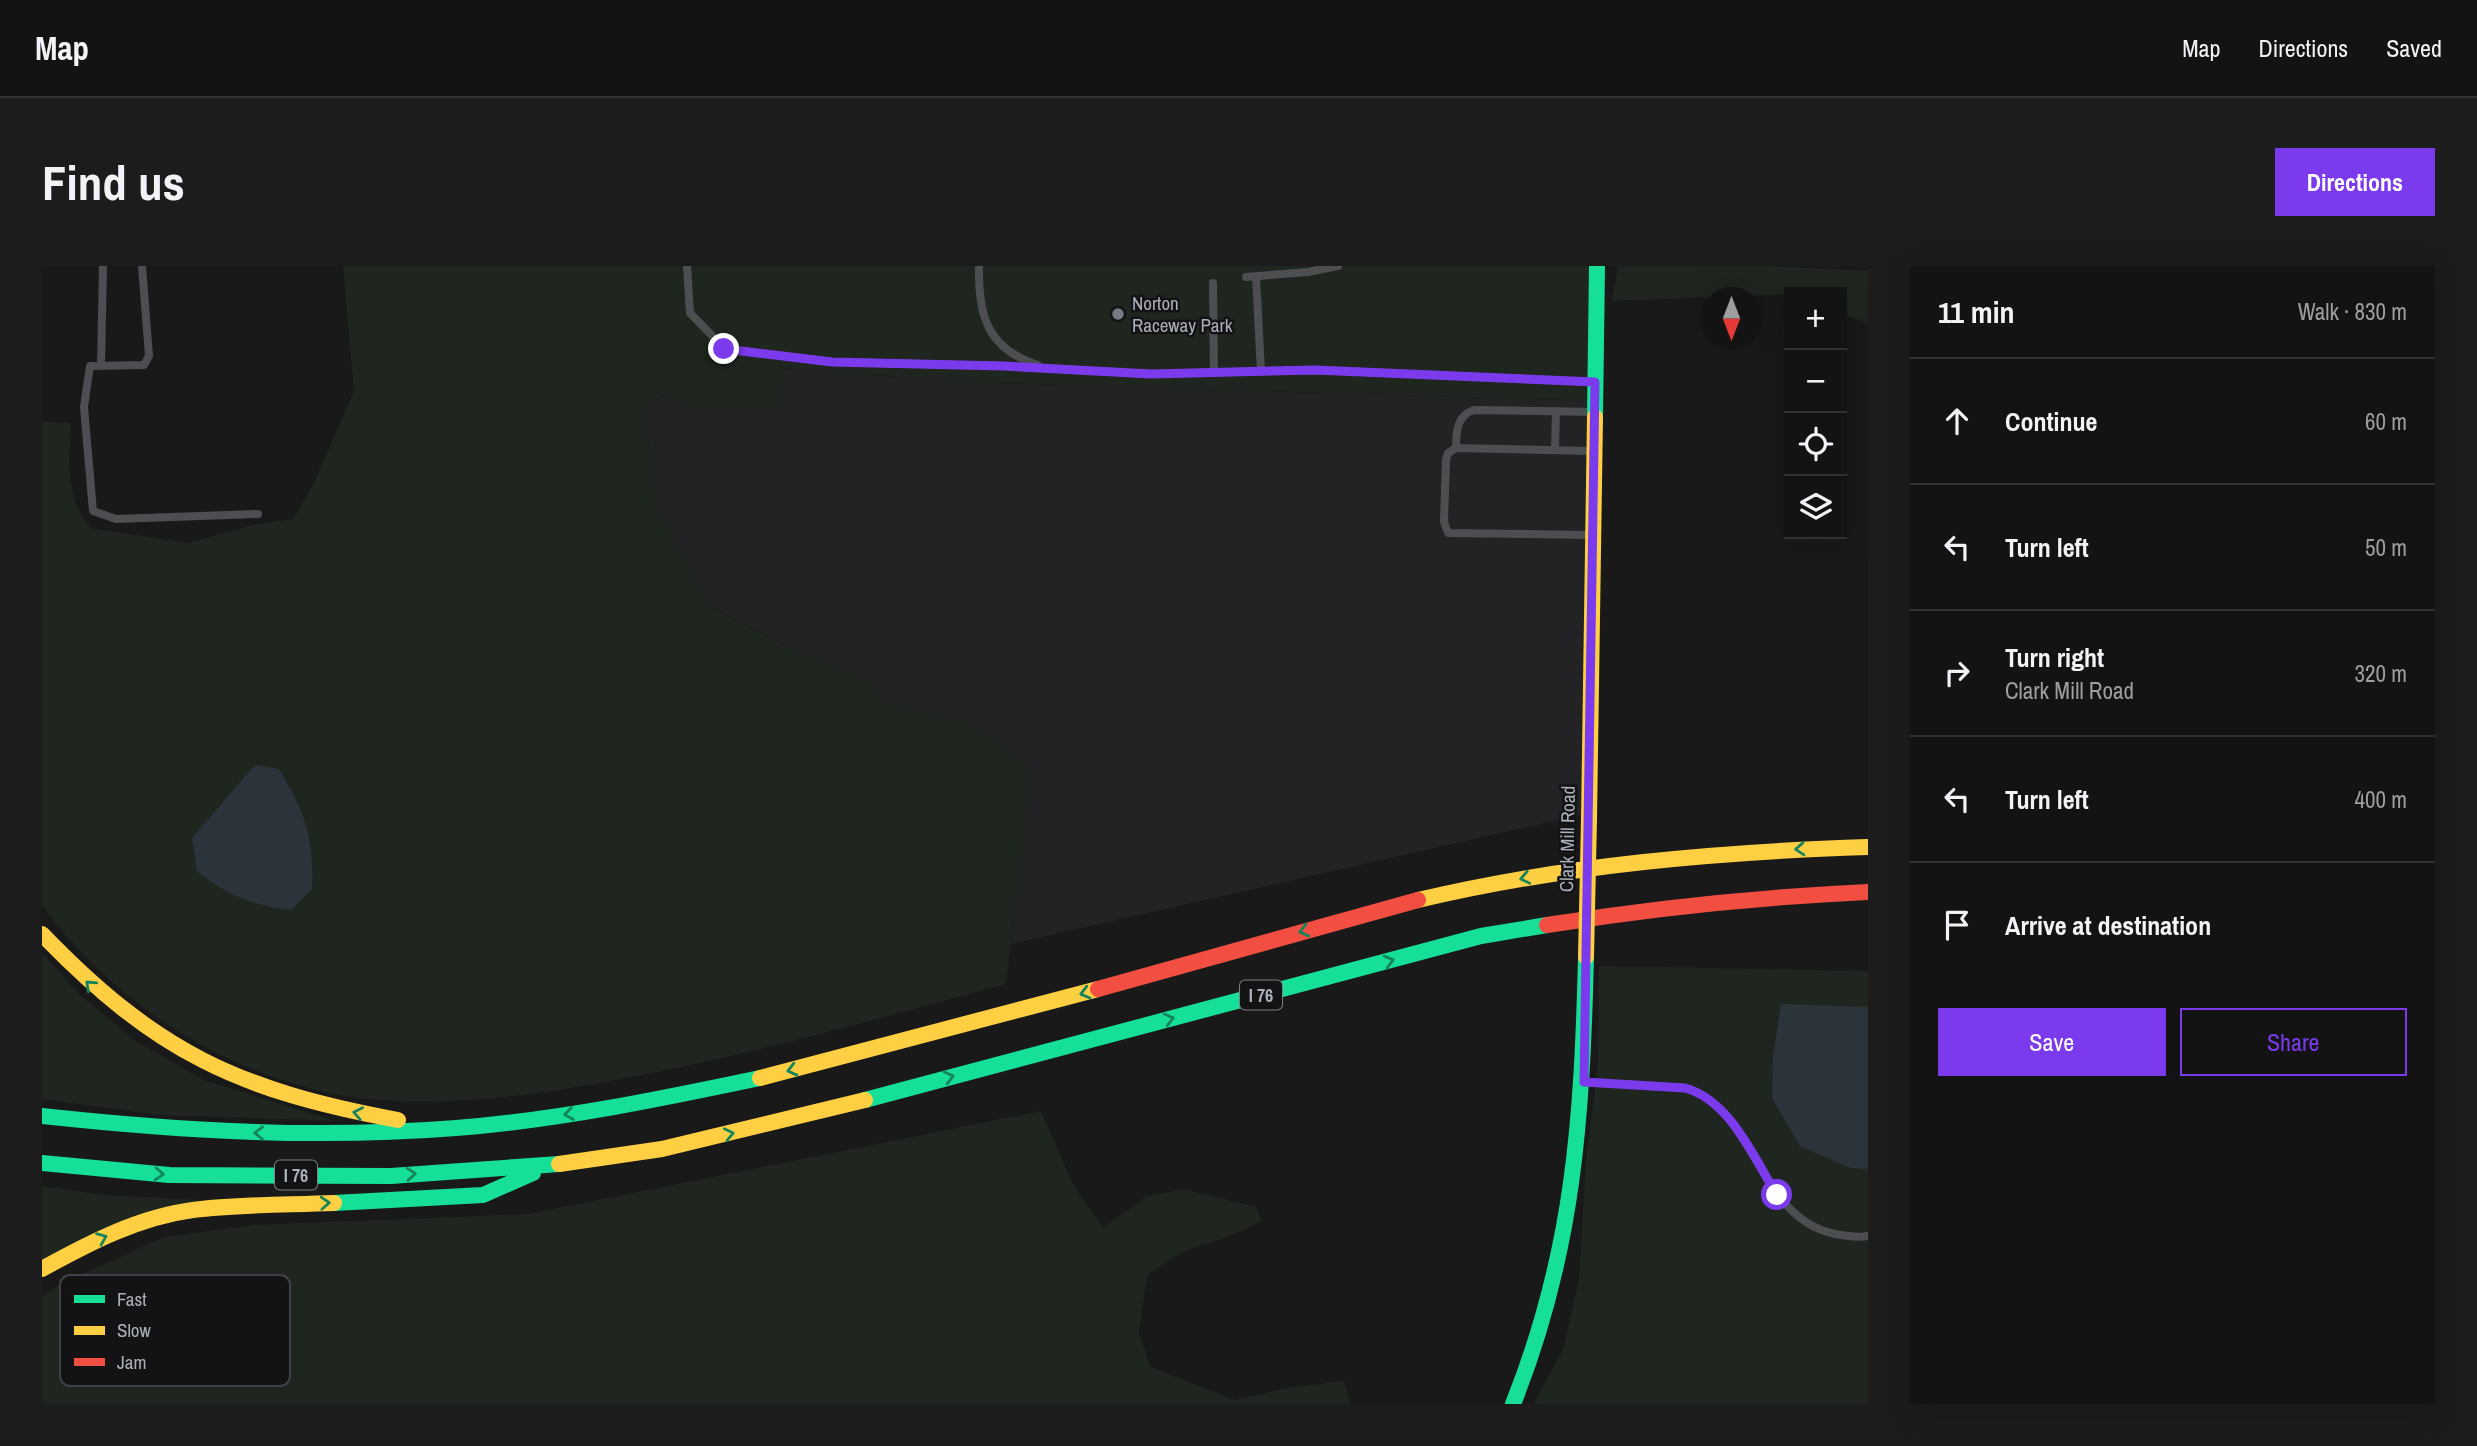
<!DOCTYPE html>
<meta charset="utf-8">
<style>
:root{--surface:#131313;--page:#1c1c1c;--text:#f1f3f6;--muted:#9d9ea0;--line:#323233;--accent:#7c3aed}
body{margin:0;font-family:"Archivo Narrow",sans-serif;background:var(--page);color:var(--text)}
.controls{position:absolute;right:21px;top:21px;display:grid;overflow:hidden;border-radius:0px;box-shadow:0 7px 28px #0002}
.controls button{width:63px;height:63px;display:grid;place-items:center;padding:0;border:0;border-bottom:2px solid var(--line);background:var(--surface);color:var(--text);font:35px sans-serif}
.compass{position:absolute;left:1658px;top:21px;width:63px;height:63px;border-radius:50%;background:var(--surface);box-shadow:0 7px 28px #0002;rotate:180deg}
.stop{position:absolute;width:21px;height:21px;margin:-16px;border:5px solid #7c3aed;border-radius:50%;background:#fff}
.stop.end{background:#7c3aed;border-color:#fff;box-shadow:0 2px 7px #0008}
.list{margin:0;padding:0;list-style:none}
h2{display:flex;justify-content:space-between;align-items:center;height:91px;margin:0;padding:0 28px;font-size:30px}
h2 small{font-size:23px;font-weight:400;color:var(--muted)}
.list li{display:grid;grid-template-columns:46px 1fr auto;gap:21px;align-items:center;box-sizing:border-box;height:126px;padding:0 28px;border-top:2px solid var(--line)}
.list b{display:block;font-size:26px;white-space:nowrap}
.list p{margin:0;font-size:23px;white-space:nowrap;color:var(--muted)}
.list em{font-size:23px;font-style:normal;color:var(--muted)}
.actions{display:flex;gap:14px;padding:21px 28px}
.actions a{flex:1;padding:16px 0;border:2px solid var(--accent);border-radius:0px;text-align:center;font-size:24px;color:var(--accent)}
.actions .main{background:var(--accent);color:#fff}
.icon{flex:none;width:38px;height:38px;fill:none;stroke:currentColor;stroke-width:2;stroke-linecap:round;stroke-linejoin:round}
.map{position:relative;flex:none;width:1826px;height:1138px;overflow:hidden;border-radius:0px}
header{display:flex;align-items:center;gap:42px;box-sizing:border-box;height:98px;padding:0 35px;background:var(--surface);border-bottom:2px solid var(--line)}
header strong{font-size:33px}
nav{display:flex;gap:38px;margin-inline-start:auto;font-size:24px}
.intro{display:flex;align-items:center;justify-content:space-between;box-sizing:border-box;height:168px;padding:0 42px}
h1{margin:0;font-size:49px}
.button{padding:18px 32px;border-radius:0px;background:var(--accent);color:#fff;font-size:24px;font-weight:700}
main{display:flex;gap:42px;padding:0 42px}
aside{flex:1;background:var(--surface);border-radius:0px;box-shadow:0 7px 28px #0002}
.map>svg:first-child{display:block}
.built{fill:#232325}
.green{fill:#1f261f}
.water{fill:#2c343b}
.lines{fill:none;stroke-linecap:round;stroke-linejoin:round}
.lane{stroke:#4d4e52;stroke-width:8}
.fast{stroke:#16e098;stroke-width:16}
.slow{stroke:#ffcf43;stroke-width:16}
.jam{stroke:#f24e42;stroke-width:16}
.slow-bridge{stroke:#ffcf43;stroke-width:16}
.oneway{stroke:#15845d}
.route{stroke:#7c3aed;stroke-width:9}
.poi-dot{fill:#777a82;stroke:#131315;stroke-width:2.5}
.labels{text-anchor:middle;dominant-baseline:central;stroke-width:5;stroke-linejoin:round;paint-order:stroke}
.shield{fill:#131315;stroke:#7d8088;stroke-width:2}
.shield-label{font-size:18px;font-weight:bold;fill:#aaafba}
.poi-label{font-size:19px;fill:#aaafba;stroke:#131315;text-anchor:start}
.street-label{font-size:19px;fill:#aaafba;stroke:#131315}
.key{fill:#131315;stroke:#404247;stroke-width:2}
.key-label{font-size:19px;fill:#aaafba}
</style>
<header>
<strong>Map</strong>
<nav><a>Map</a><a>Directions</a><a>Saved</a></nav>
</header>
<div class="intro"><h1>Find us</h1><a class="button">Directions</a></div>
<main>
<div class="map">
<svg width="1826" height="1138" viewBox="0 0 1826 1138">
<rect width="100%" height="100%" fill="#191919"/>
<path class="built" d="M743,102L921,116L1553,135L1547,547L969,678L978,595L930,457L834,433L748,382L667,340L612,236L603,142L620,130L667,145Z"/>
<path class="green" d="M301,0H1555L1553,135L921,116L743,102L735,141L667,145L620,130L603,142L612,236L667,340L748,382L833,418L834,433L930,457L989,502L964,718C833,753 703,791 569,815C498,828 427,838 354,835C214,829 83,751 0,640V156L29,157C27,196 23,230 48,262L146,277L215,258L251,253L271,219L312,125Z
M1576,0H1730L1826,5V57L1800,48V26L1570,35Z
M0,687L37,728L95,776L162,814L293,855L117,849L0,833Z
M1557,700L1826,705V1138H1492L1522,1081L1537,1013L1544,895L1556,797Z
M999,845L1031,918L1061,962L1104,931L1141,923L1214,941L1220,955L1183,972L1142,985L1105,1009L1097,1066L1108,1101L1193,1134L1249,1121L1302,1115L1309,1138H0V1030L18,1018L123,971L213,959L486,948Z
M0,920L63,929L158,934L0,995Z"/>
<path class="water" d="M213,499L237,503C263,547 272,571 270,623L249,644C213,640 183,629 155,605L150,572Z
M1739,738L1826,741V903L1808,902L1758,880L1730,832L1731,791Z"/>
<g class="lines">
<path class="lane" d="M100,0L107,90L102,99L48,100L42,141L51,245L74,253L216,248
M645,0L648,47L683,83L791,96L962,100L1109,108L1273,104L1553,116
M937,0C936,49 945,83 996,99
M1204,11L1266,6L1296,0
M1214,11L1219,105
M1171,17L1172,107
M59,100L61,0
M1414,182C1414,166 1415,149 1432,144L1553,146
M1513,184L1514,145
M1548,269L1406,267L1402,256L1404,194L1406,187L1414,182L1550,185
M1542,816L1643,822C1716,842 1714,957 1799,969C1808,970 1817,972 1826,970"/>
<path class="fast" d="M1553,151L1555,0
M823,834L1439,670L1505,659
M0,850C138,865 276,873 414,862C517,854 618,833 718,812
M0,897L127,909L349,910L517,898
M292,937L441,929L491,907
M1471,1138C1532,985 1540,853 1544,691"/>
<path class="slow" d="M1547,553L1553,151
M1376,634C1524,599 1674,586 1826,581
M0,668C114,786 195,824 356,854
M718,812L1056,723
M517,898L620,883L823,834
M0,1003C47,977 97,951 151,944C197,938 245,939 292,937"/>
<path class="jam" d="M1505,659C1612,642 1718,631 1826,626
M1056,723L1376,634"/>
<path class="slow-bridge" d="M1544,691L1547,553"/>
</g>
<defs><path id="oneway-chevron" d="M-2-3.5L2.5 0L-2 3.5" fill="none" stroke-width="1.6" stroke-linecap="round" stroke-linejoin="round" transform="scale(1.75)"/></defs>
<g class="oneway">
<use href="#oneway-chevron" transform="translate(1758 583) rotate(176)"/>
<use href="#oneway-chevron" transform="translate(1483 612) rotate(168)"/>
<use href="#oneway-chevron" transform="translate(1262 665) rotate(165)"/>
<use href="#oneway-chevron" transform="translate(1347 695) rotate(-15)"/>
<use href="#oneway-chevron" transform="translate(48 719) rotate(-137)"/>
<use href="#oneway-chevron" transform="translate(1043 727) rotate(165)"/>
<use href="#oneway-chevron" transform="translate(1127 753) rotate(-15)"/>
<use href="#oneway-chevron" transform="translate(750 804) rotate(166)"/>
<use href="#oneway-chevron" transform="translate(907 811) rotate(-14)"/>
<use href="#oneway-chevron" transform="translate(316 847) rotate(-169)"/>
<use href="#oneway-chevron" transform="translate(527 848) rotate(171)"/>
<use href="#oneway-chevron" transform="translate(217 867) rotate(-179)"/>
<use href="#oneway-chevron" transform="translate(687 868) rotate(-12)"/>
<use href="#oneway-chevron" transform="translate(117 908) rotate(4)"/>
<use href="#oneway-chevron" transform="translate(369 908) rotate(-4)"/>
<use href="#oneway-chevron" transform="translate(283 937) rotate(-3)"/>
<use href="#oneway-chevron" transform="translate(60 972) rotate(-22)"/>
</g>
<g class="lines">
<path class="route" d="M682,83L790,96L962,100L1109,108L1273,104L1553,116L1542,816L1643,822C1688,834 1712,892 1735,929"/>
</g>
<circle class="poi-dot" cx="1076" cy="48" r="7"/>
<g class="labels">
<g class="shield">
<rect x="1198" y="714.5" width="42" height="29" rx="5"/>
<rect x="233" y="894.5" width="42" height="29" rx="5"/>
</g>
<g class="shield-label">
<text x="1219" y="729">I 76</text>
<text x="254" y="909">I 76</text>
</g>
<g class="poi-label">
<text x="1090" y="37">Norton<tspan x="1090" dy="22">Raceway Park</tspan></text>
</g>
<g class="street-label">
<text transform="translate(1525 573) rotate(-89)">Clark Mill Road</text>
</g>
</g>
<rect x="18" y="1009" width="230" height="111" rx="10" class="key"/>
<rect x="32" y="1029" width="31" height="8" fill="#16e098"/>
<rect x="32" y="1060" width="31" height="9" fill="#ffcf43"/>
<rect x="32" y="1092" width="31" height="8" fill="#f24e42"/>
<g class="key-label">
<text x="75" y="1040">Fast</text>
<text x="75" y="1071">Slow</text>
<text x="75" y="1103">Jam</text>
</g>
</svg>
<div class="controls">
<button>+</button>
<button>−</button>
<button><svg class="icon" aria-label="locate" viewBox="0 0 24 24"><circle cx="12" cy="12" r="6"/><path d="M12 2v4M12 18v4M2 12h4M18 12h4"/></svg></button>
<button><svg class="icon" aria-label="layers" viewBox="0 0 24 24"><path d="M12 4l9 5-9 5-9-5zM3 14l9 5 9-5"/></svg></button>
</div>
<svg class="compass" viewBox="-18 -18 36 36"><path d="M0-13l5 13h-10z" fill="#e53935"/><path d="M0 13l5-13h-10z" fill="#9d9ea0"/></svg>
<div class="stop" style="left:1735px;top:929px"></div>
<div class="stop end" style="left:682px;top:83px"></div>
</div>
<aside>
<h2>11 min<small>Walk · 830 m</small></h2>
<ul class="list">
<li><svg class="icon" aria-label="ahead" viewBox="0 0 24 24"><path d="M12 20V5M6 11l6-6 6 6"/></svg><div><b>Continue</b></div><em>60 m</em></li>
<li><svg class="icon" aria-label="left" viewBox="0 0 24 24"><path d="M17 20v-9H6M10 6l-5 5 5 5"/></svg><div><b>Turn left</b></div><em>50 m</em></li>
<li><svg class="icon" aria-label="right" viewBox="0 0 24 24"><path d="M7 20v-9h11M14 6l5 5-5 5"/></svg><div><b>Turn right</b><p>Clark Mill Road</p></div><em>320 m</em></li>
<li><svg class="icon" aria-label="left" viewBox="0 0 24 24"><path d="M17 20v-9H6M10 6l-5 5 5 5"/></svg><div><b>Turn left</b></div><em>400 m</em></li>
<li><svg class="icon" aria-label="arrive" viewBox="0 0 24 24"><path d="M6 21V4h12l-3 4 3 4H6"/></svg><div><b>Arrive at destination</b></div></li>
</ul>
<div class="actions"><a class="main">Save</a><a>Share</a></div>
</aside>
</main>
